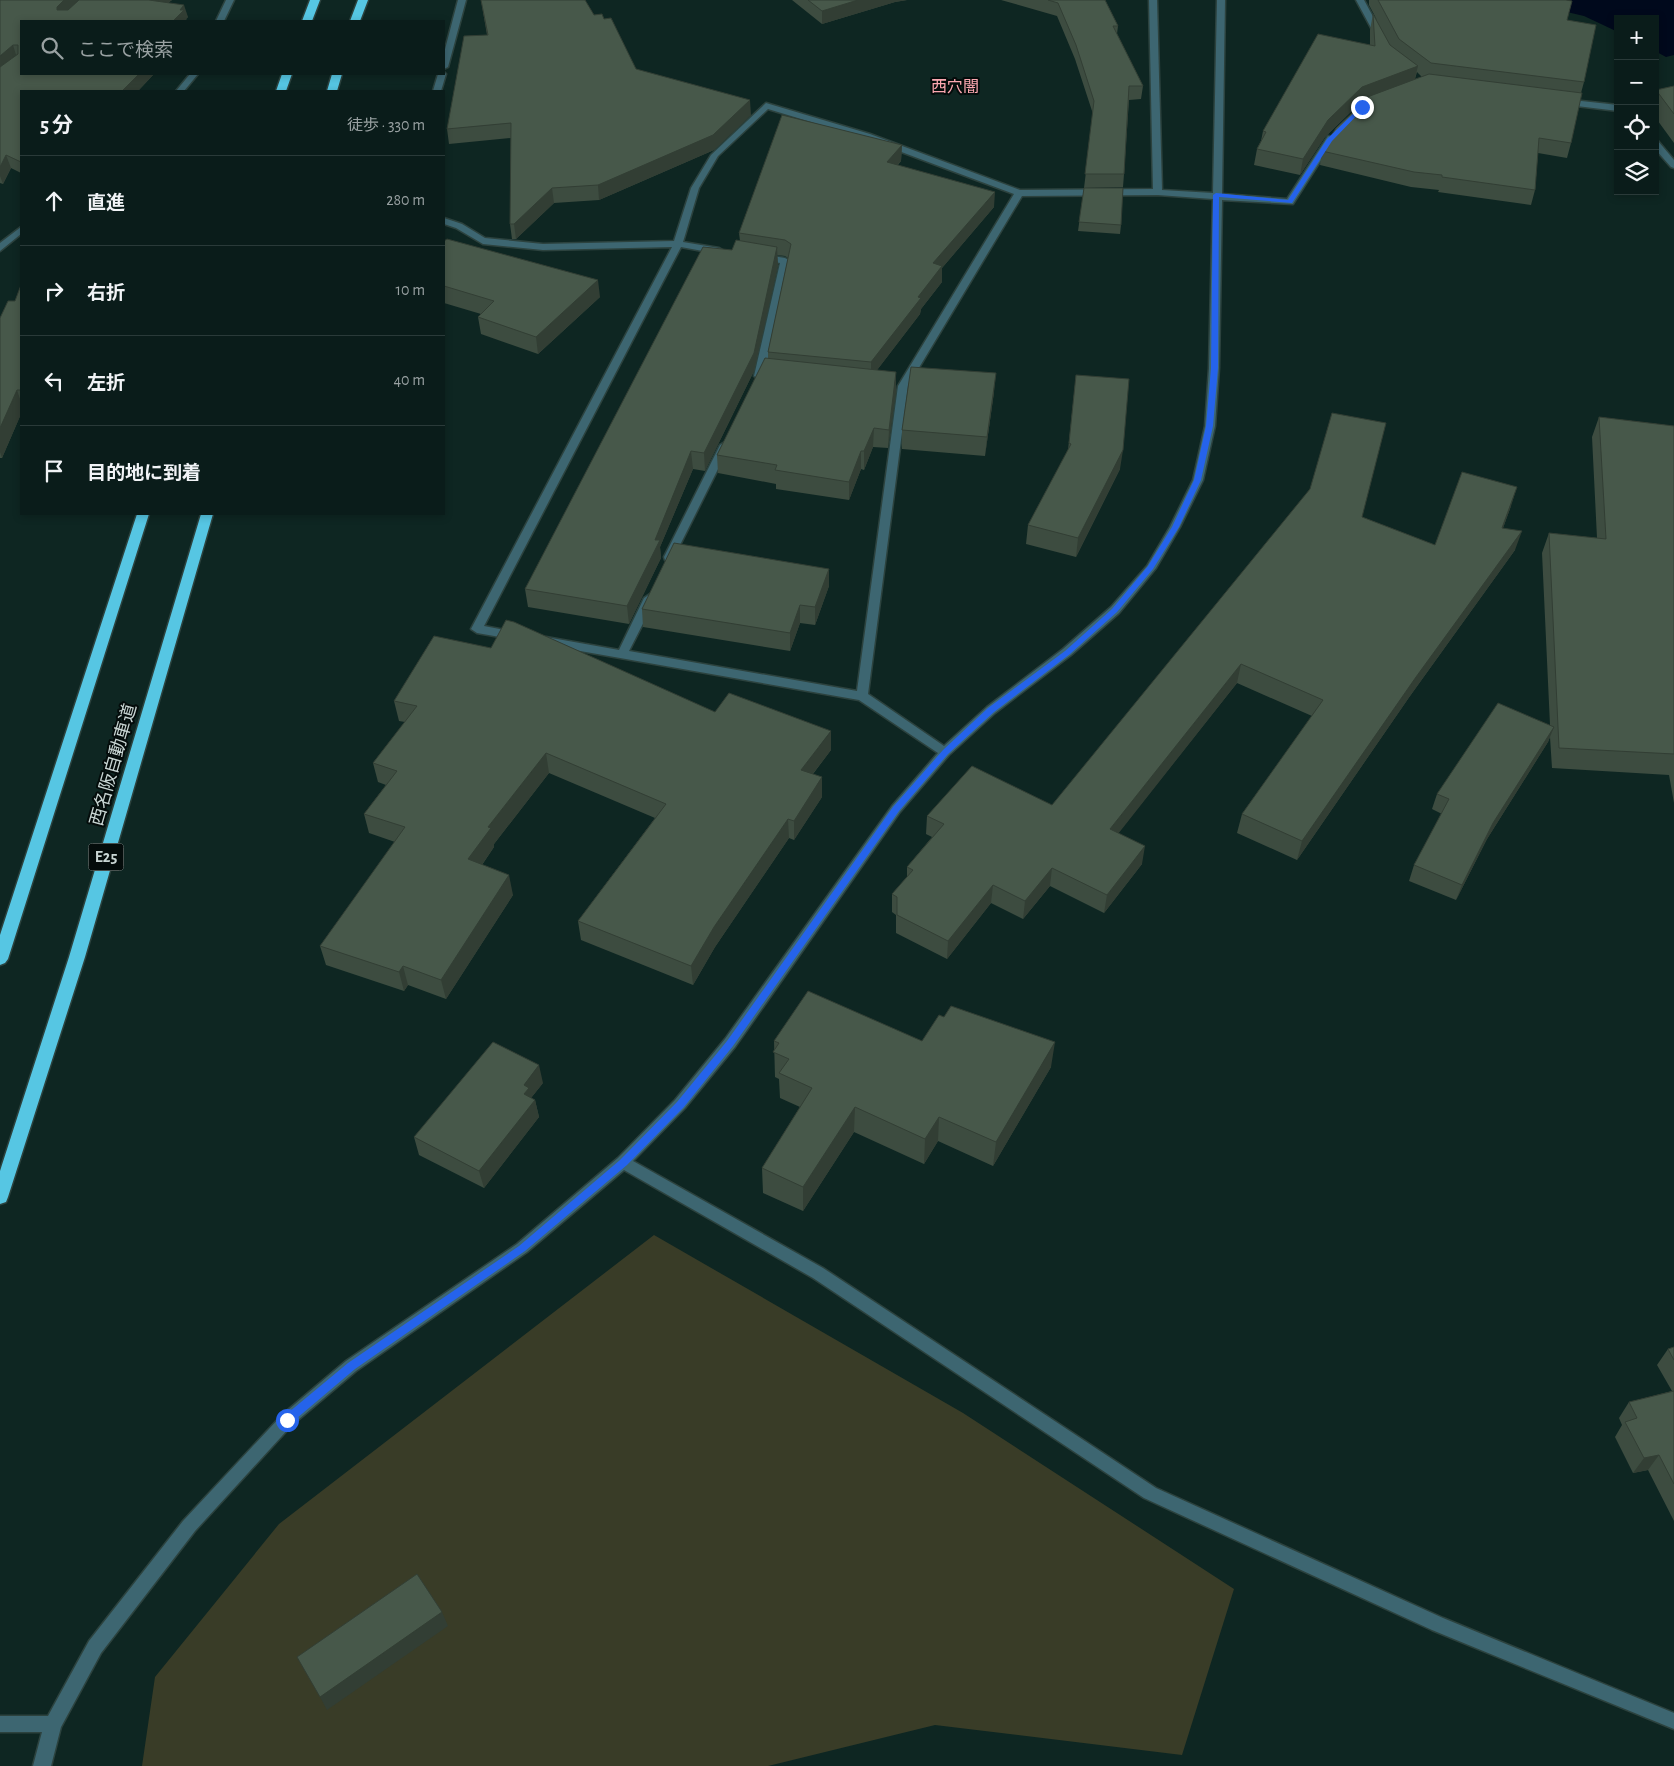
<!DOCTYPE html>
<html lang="ja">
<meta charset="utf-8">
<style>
:root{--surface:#0a1c1a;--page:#182927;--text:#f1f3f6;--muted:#99a1a2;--line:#2a3a39}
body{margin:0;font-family:"Alegreya Sans","Noto Sans JP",sans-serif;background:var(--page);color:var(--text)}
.controls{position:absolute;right:15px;top:15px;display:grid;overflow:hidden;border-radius:0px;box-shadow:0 2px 8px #0003}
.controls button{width:45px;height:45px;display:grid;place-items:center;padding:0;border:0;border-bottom:1px solid var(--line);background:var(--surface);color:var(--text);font:25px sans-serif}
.stop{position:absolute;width:15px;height:15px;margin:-11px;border:4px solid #2563eb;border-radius:50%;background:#fff}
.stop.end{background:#2563eb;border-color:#fff;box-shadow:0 1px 5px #0008}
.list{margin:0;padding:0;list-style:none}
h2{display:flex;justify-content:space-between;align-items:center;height:65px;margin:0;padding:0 20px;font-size:21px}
h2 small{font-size:16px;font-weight:400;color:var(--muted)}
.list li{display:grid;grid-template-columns:32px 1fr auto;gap:15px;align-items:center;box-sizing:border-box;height:90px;padding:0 20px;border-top:1px solid var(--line)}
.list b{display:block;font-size:19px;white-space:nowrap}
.list em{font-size:16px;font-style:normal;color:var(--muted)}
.icon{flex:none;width:28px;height:28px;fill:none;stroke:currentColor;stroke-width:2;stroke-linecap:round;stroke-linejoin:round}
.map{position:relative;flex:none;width:1674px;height:1766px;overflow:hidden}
.search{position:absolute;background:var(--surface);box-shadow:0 2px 8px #0003;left:20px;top:20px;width:425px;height:55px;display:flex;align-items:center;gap:12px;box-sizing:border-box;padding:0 18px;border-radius:0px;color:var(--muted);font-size:19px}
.panel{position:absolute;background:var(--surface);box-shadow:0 2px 8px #0003;left:20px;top:90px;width:425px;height:425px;border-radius:0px}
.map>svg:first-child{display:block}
.green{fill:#393c27}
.water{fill:#00091c}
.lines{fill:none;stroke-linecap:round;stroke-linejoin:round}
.minor-casing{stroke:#2c423e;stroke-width:3}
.highway-casing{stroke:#2c423e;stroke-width:3}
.minor{fill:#3d6671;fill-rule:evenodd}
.highway{fill:#56c6e3;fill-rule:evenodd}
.wall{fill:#3d4c40;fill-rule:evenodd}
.shaded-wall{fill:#323e34}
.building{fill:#47584a;stroke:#323e34}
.route{fill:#2563eb}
.labels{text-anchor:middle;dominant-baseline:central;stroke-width:4;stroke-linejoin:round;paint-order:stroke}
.far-neighbourhood-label{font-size:16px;fill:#fca8b1;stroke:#040c0b}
.shield{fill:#040c0b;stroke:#8d9997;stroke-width:1}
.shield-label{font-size:16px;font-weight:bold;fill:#c8d5d3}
.street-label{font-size:18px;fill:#c8d5d3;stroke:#040c0b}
</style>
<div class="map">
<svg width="1674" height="1766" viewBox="0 0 1674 1766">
<rect width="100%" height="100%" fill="#0e2622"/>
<path class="green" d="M654,1235L963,1413L1234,1589L1182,1755L935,1725L768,1766H142L155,1677L279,1524Z"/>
<path class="water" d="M1516,0H1674V55L1666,57L1655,51V19H1618V32L1584,16Z"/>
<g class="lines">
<defs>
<path id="minor" d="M226,0H234L224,21H216Z
M458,0H466L448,67L444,69V53Z
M1149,0H1157L1162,190L1213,193L1217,0H1225L1222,194L1287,199L1328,136L1335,138L1293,204L1222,200L1219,368L1215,426L1203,480L1180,527L1156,568L1119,613L1071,655L995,713L949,755L900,812L735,1047L685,1108L633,1161L823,1268L1156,1488L1443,1618L1674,1713V1729L1432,1630L1144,1498L813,1278L624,1170L527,1252L356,1371L292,1425L195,1531L101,1653L61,1727L51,1766H33L42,1732H0V1716H48L89,1641L183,1521L282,1415L346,1361L517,1244L618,1158L675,1100L725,1039L892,806L938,753L859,700L546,645L540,641L546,637L619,650L644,598L650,594L656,598L629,651L857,691L898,386L1014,194L864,138L768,109L718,156L699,188L683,242L719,248L724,251L719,254L681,247L484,626L521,633L523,636L521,639L517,640L477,633L471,629L672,247L543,250L483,244L456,228L444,224V218L462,224L485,238L543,244L674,241L691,188L711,155L766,103L870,134L1020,190L1153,189ZM1158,195L1213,199L1209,368L1205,426L1193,480L1170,527L1147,566L1111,607L1063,649L987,707L944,746L868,694L908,386L1022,196Z
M1356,0H1364L1383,35L1382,37H1376Z
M444,72L446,74L441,91H433L438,74H444Z
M190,74H198L184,91H176Z
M1563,99L1618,105V111L1560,104V100Z
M1655,140L1658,141L1674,160V168L1671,167L1655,149Z
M21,227V234L0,251V243Z
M761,254L785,258L790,261L764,376L759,379L754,376L780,263L758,259V255Z
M725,442L730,445L674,557L673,560H665L664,557L720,445Z"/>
<path id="highway" d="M310,0H320L312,21H302Z
M358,0H368L360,21H350Z
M282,74H292L286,91H276Z
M332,74H342L337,91H327Z
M137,514H149L8,959L5,963L0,965V935Z
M201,514H213L85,957L8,1197L6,1202L0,1204V1171L69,957Z"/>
</defs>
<use href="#minor" class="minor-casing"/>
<use href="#highway" class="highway-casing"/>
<use href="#minor" class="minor"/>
<use href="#highway" class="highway"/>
</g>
<path class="wall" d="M0,0H172L168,3L188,17L186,19L187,21H21V74H154L138,91H21V173L11,168L3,184L0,183Z
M481,0H585L594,15L604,19L636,69L751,115L714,150L599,200L554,203L516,239H512L510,224L511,138L449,144L447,129L487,35Z
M792,0H907L895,2L822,24Z
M1001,0H1105L1118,26L1117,34L1143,86L1141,99L1129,100L1124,174L1123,187L1084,188L1093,114L1075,59L1057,16Z
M1369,0H1566L1567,20L1584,82L1581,93L1571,143L1567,158L1538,153L1535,190L1531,205L1438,192L1439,190L1411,187L1320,165L1322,151L1365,101L1359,104L1325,137L1300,175L1254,165L1257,149L1261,141L1263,131L1370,45V30L1373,14L1377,20L1369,5ZM1417,72L1422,77L1415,79Z
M1674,86V143L1655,117V93L1656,90Z
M902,145L901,161L898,165L994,207L942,268V282L921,309L920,314L877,370L896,391L888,448L873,447L864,470L861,469L849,500L776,489V484L718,473L717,455L768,359V352L788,258L785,256L777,255L778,265L754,371L705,471L693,469L660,547L661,558L629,624L528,607L525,589L732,250L740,241L739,233Z
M1084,188L1121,225L1120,234L1078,231Z
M444,241L600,297L538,354L481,334L478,317L481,314L444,303Z
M21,285V414L2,458H0V318L15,301Z
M1076,375L1120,469L1076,557L1026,544L1028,525L1068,450Z
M994,392L985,456L902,449V430Z
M1599,417L1674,426V803L1669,775L1552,768L1550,737L1548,742L1487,839L1456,900L1409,881L1414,865L1442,814L1432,809L1437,794L1550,725L1542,553L1549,533L1597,538L1592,437Z
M1511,506L1503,528L1515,550L1410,696L1297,860L1237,833L1242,814L1312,716L1237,683L1118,833L1142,864L1104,913L1050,886L1023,919L991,903L947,959L896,933V915L892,912V894L907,877V867L932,837L926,834L927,816L1052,805L1362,517L1435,545Z
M829,569V586L815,625L800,623L790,651L643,627L642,609Z
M394,701L715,712L831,750L813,774L822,797L794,840L789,838L715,947L693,985L581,940L578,921L655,818L549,773L494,844V847L482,865L513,895L446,999L408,985L404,991L326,965L320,946L395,842L369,833L364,814L386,785L378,782L373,763L405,722L399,721Z
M774,1041H922L1051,1067L993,1166L938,1141L924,1164L854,1132L803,1211L763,1193L762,1168L800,1107L780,1098L779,1079L775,1077Z
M543,1083L531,1098L535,1100L539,1117L484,1188L419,1155L414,1137Z
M1674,1347V1521L1648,1470L1633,1473L1615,1437L1622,1425L1619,1418L1629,1402L1672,1391L1657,1365L1668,1349Z"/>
<path class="shaded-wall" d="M64,0H82L61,21L57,10V7Z
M149,0H172L152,13Z
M858,0H907L895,2L822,24V11Z
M184,5L188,17L186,19L187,21H173L180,10Z
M13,45L17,58L0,72V56Z
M1418,66L1414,82L1359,104L1325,137L1300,175L1303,159L1328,120L1362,87Z
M139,74H154L138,91H122Z
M750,100L751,115L714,150L599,200L598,185Z
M902,145L901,161L886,177L887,162Z
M6,155L11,168L3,184L0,176V167Z
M552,188L554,203L516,239L514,224Z
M995,192L994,207L942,268V282L921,309L920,314L871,378V362L918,297L933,263Z
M777,247L778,265L754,371L705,471L704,453Z
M598,280L600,297L538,354L536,337Z
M896,372V391L888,448L889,430Z
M996,373L994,392L985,456L987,437Z
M17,390L21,402V414L2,458L0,452V428Z
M874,428L873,447L864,470V451Z
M1123,450L1120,469L1076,557L1078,538Z
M691,451L693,469L660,547L661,558L629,624L627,606Z
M861,451V469L849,500V482Z
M1517,487L1511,506L1496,547L1502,528Z
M1522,531L1515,550L1410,696L1297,860L1302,841L1416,677Z
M829,569V586L815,625V607Z
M800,605V623L790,651V633Z
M1241,664L1237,683L1107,848L1110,829Z
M1554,727L1548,742L1487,839L1456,900L1462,885L1493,823Z
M831,731V750L801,789V770Z
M546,753L549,773L494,844V847L472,879L468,859L488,827Z
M822,777V797L794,840V821Z
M788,819L789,838L715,947L693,985L691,966L714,927Z
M1145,846L1142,864L1104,913L1107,895Z
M1052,868L1050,886L1023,919L1025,901Z
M509,875L513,895L446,999L441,980Z
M993,885L991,903L947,959L948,941Z
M403,966L408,985L404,991L399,972Z
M1055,1042L1051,1067L993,1166L996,1142Z
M539,1065L543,1083L531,1098L533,1103L535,1100L539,1117L484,1188L479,1171L524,1094V1085Z
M855,1107L854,1132L803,1211V1187Z
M939,1117L938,1141L924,1164L925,1139Z
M1659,1455L1648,1470L1633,1473L1644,1458Z
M442,1612L448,1626L327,1710L320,1697Z"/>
<path class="building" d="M0,0H64L57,7V10H68L79,0H149L184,5L180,10H184L173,21H21V74H139L122,91H21V162L6,155L0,167V67L18,54V45H13L0,56Z
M481,0H585L594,15L602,14L604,19L611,18L636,69L750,100L713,135L598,185L552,188L514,224H510L511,123L447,129L464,36L488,35Z
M808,0H858L822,11Z
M1048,0H1105L1118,26H1113L1143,86H1129L1124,174H1085L1094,101L1076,45L1058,3Z
M1378,0H1566L1572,1L1567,20L1596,25L1584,82L1431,63L1399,39Z
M1373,14L1390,45L1418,66L1362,87L1328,120L1303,159L1257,149L1266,132L1263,131L1318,34L1375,46Z
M1429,74L1582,93L1571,143L1539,138L1535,190L1442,177V175L1414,172L1322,151L1336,128L1370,96Z
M1674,86V114L1656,90Z
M782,115L902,145L887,162L995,192L933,263L942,266L918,297L921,298L871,362L768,352L791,244L785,240L739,233Z
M1084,188H1123L1121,225L1079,222Z
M447,239L598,280L536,337L478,317L494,301L444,286V241Z
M736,240L777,247L754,353L704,453L691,451L655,540H660L627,606L525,589L703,247L732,250Z
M21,285V390H17L0,428V318L8,301H15Z
M765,358L896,372L889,430L874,428L864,451H861L849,482L775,470L777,465L717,455Z
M911,367L996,373L987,437L902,430Z
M1076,375L1129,379L1123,450L1078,538L1028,525L1071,444L1069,443Z
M1332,413L1386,423L1362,517L1435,545L1462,472L1517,487L1502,528L1522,531L1416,677L1302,841L1242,814L1323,700L1241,664L1110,829L1145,846L1107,895L1052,868L1025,901L993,885L948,941L897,915V897L892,894L913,870L907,867L944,824L927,816L972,766L1052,805L1310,489Z
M1599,417L1674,426V754L1559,748L1549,533L1606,539Z
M674,543L829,569L815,607L800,605L790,633L642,609Z
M506,620L514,622L715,712L729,693L831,731L801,770L822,777L794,821L788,819L714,927L691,966L578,921L666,804L546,753L488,827L491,828L468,859L509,875L441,980L403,966L399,972L320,946L405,827L364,814L397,771L373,763L417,706L394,701L434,636L491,648Z
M1498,703L1554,727L1493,823L1462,885L1414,865L1449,799L1437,794Z
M808,991L922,1041L939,1015L944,1017L951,1006L1055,1042L996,1142L939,1117L925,1139L855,1107L803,1187L762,1168L812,1088L779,1073L789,1059L773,1052L779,1043L774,1041Z
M493,1042L539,1065L524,1085L529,1088L524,1094L535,1100L479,1171L414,1137Z
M1674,1347V1360L1668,1349Z
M1674,1391V1484L1659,1455L1644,1458L1625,1422L1637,1418L1629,1402Z
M417,1574L442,1612L320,1697L297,1657Z"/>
<path class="route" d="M1361,106L1365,107L1332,141L1292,203L1219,197L1218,368L1213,426L1201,480L1179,527L1153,569L1117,612L1070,654L994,712L948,754L899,811L733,1046L684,1107L627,1165L525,1251L355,1369L290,1424H283V1417L348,1363L519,1246L620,1160L677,1102L727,1041L893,807L943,750L988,708L1065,651L1112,609L1148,566L1172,527L1194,480L1206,426L1211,368L1213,195L1216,193L1288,200L1327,139Z"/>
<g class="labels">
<g class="far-neighbourhood-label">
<text x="955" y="87">西穴闇</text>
</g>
<rect class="shield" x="88.5" y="843.5" width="35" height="27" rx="4"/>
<g class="shield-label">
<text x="106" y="857">E25</text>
</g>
<g class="street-label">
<text transform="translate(114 765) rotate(-74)">西名阪自動車道</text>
</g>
</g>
</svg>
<div class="controls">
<button>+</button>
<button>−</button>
<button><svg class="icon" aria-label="locate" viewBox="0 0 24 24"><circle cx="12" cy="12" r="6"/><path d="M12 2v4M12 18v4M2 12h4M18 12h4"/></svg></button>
<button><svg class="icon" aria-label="layers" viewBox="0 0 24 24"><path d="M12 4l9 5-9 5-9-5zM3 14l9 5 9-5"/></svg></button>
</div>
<div class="stop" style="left:287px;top:1420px"></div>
<div class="stop end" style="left:1362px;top:107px"></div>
<div class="search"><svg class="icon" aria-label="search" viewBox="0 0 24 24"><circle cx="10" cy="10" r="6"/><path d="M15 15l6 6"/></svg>ここで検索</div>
<section class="panel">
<h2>5 分<small>徒歩 · 330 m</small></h2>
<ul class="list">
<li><svg class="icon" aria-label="ahead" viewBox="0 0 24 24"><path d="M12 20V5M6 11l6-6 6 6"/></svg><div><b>直進</b></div><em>280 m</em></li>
<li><svg class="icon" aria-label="right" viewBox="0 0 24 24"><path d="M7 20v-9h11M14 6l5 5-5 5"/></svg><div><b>右折</b></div><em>10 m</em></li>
<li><svg class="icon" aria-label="left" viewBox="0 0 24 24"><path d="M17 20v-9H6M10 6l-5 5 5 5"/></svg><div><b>左折</b></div><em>40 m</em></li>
<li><svg class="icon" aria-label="arrive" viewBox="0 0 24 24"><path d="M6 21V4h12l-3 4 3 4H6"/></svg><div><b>目的地に到着</b></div></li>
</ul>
</section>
</div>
